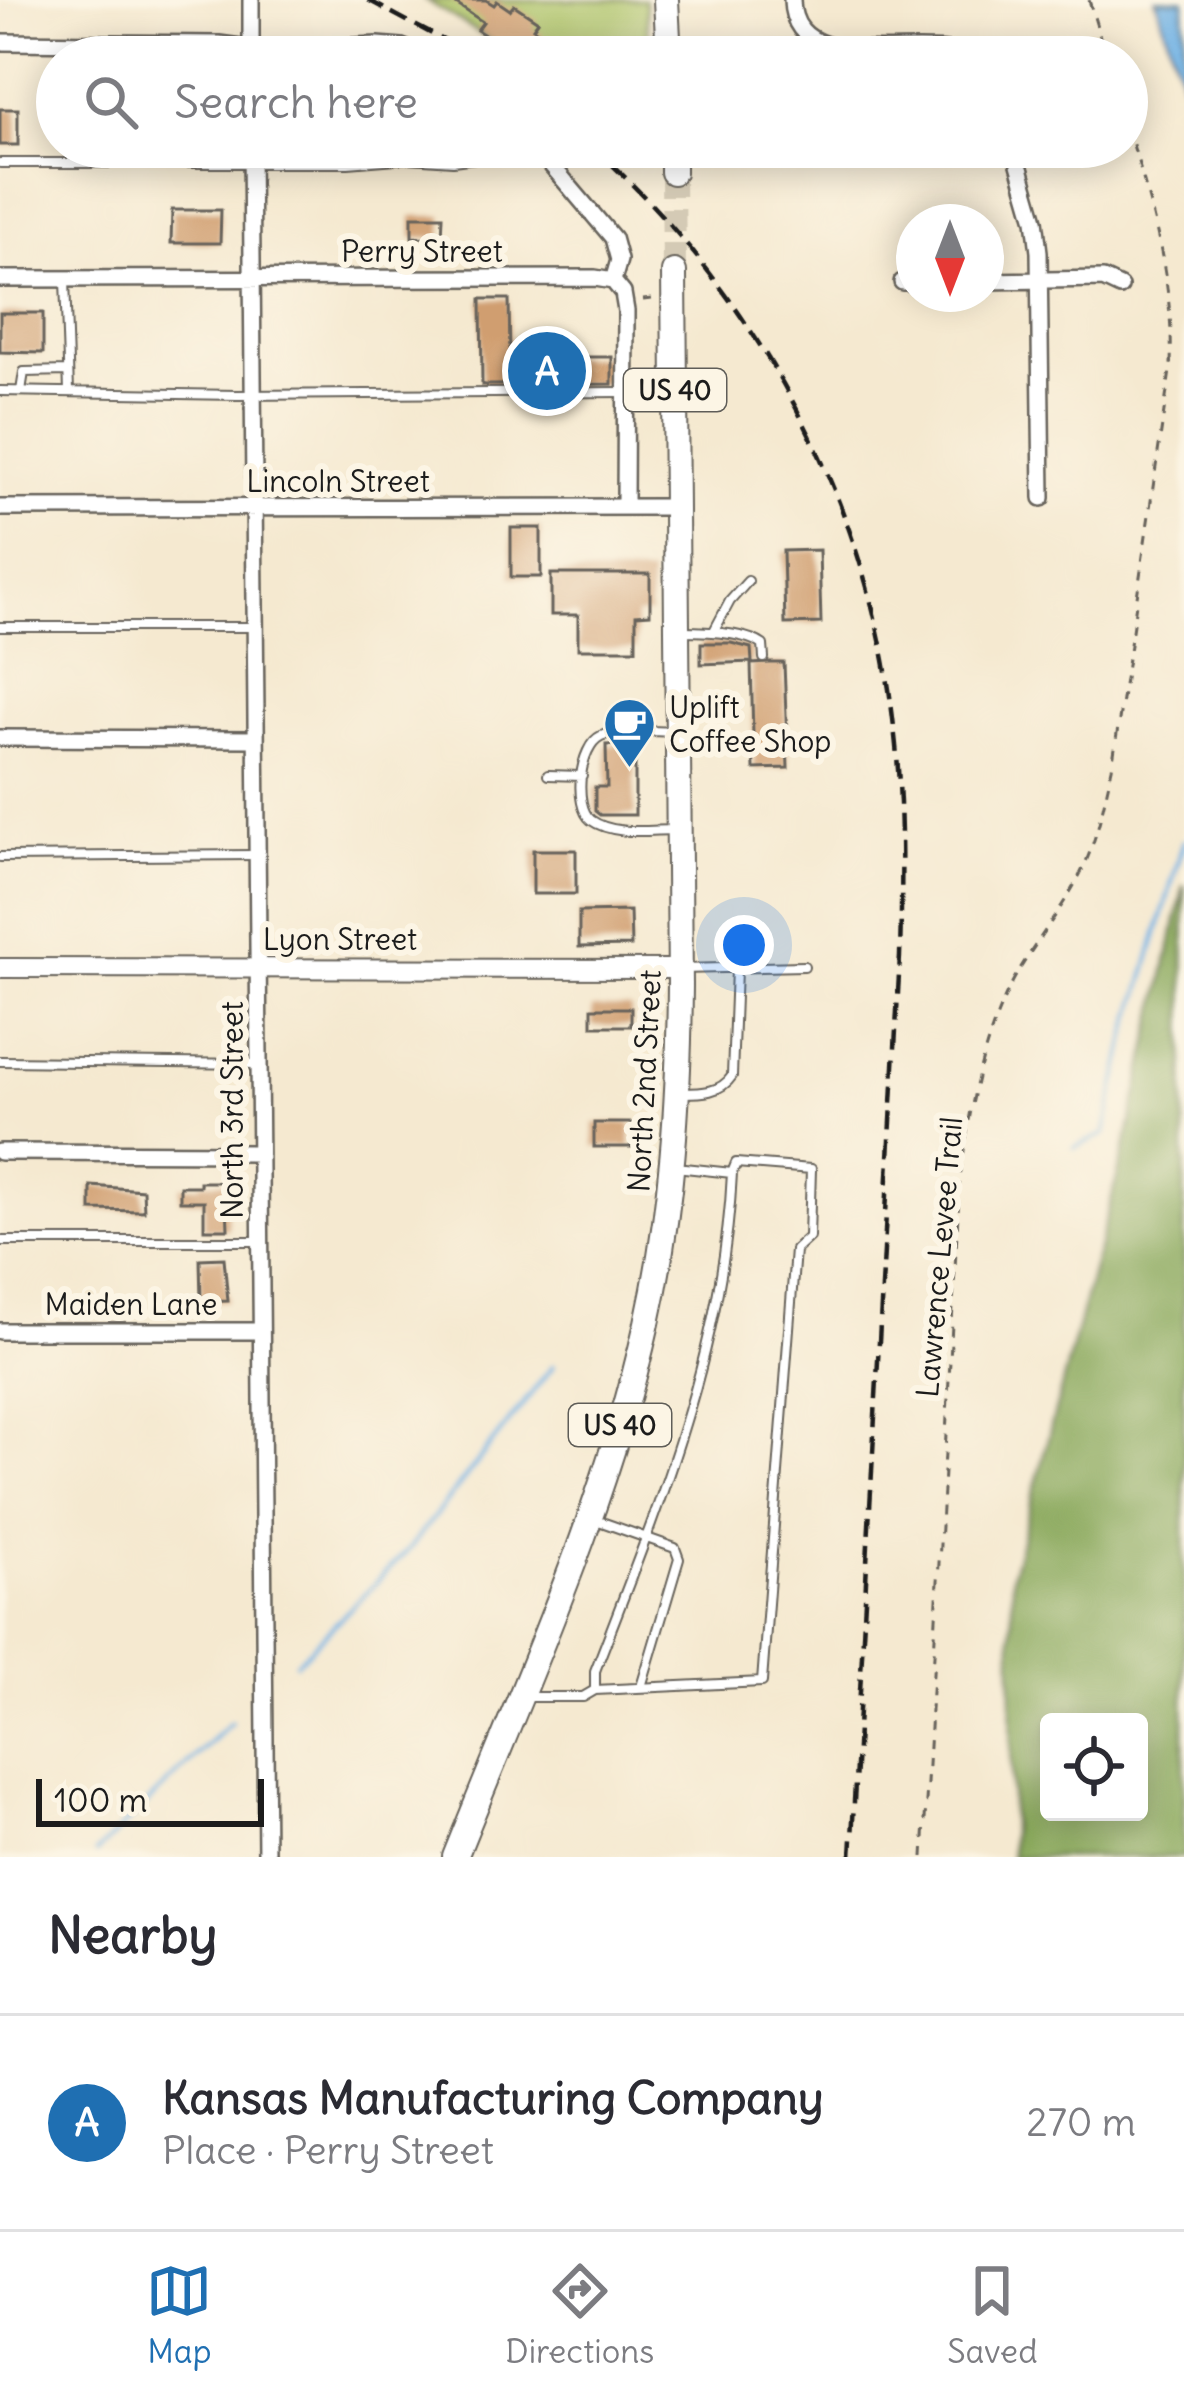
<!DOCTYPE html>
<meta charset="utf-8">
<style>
:root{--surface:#fff;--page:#f2f2f3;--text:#2b2b33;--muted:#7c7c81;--line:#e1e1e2;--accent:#1f6fb2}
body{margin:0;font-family:Delius,sans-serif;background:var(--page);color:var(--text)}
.controls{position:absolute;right:36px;bottom:36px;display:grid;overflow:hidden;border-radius:12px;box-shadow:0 6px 30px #0003}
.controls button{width:108px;height:108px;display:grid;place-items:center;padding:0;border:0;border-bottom:3px solid var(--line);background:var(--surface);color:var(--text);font:60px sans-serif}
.compass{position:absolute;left:896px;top:204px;width:108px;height:108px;border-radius:50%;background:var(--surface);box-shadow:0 6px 30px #0003;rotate:180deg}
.scale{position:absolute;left:36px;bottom:30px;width:228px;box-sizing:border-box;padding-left:12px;border:6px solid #1c1c1c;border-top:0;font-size:33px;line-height:42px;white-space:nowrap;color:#1c1c1c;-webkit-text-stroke:9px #fcf5e5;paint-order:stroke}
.you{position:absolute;left:744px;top:945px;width:42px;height:42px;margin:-30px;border:9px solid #fff;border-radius:50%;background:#1a73e8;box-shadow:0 0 0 18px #1a73e833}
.badge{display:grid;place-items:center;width:78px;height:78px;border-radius:50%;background:var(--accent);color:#fff;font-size:39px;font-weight:700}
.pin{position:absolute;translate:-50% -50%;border:6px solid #fff;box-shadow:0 3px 12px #0006}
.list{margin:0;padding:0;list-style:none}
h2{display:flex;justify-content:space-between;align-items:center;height:156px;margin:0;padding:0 48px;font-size:51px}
h2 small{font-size:39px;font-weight:400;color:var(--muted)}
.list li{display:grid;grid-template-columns:78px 1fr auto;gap:36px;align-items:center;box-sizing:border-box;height:216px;padding:0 48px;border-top:3px solid var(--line)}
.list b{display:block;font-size:45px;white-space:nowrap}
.list p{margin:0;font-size:39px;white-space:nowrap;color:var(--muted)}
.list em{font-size:39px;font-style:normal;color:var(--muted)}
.icon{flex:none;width:66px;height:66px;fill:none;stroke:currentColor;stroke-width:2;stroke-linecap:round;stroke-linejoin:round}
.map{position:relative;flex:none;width:1184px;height:1857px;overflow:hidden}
.search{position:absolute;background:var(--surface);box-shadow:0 6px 30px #0003;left:36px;right:36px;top:36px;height:132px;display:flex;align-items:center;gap:30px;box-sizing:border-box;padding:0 42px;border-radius:66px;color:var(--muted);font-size:45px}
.sheet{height:372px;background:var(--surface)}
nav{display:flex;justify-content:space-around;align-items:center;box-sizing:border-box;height:168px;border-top:3px solid var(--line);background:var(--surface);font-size:33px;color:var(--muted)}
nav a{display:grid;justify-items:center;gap:6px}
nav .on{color:var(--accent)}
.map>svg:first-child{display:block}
.green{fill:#acc267;stroke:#646f42;stroke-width:3}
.forest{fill:#89a85c;stroke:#52623c;stroke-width:3;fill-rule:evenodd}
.water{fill:#6fb1e4;stroke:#466680;stroke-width:3}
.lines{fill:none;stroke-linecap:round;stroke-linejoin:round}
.stream{stroke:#6fb1e4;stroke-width:4.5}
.building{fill:#d09e70}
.trunk-tunnel{stroke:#d4cab5;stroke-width:24;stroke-dasharray:24 12;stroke-linecap:butt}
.service-casing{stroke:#68645b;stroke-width:12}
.minor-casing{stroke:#68645b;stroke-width:20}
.tertiary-casing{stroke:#68645b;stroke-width:22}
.trunk-casing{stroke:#68645b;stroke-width:28}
.path{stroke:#68645b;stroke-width:3;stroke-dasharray:9 9;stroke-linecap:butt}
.service{stroke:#fff;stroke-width:8}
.minor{stroke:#fff;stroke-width:15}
.tertiary{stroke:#fff;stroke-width:18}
.trunk{stroke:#fff;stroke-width:24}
.rail{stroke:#1c1c1c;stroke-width:4.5;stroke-dasharray:18 9;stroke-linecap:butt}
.labels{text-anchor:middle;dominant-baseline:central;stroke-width:12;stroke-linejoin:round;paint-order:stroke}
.shield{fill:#fcf5e5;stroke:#5f5d58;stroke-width:3}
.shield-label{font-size:27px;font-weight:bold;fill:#1c1c1c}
.street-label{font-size:30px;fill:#1c1c1c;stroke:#fcf5e5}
.poi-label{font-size:30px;fill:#1c1c1c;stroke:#fcf5e5;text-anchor:start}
</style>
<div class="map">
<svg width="1184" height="1857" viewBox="0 0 1184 1857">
<rect width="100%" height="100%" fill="#fcf5e5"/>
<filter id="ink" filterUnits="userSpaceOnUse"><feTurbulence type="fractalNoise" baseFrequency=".00833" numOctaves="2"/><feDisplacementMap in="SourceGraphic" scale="24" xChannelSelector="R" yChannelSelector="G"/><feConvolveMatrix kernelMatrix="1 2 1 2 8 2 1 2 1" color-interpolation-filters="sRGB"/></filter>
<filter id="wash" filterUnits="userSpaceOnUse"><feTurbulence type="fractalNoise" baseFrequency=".004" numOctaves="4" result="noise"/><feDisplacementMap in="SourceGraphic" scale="48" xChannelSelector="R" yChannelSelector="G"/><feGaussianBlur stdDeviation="2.7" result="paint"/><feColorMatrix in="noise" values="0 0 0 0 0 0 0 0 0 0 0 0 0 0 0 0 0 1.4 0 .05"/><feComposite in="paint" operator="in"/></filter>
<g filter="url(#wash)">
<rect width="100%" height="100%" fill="#f5e9d0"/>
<path class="green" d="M426,0H645L650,57H517Z"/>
<path class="forest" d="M1184,885V1857H1011L1012,1574L1128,1136ZM1049,1722H1139V1812H1049Z"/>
<path class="water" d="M1156,0H1184V88Z"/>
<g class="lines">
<path class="stream" d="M1074,1148L1105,1134L1127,1036L1184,841
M296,1663L409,1549L553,1366
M96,1853L231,1722"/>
</g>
<g id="blocks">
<path class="building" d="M450,0H486L494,5L497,1L510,10L514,5L538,21L533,28L544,36L530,57H518L477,30L483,22Z
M0,109H18V145H0Z
M172,210H221L220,243H171Z
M412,216H443L442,238L412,237Z
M481,299H509L510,357H612V384L482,385Z
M0,313H43V353L0,352Z
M511,528H541V577H511Z
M819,550L821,623L785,624L783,551Z
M551,574H650V614L636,615V649H578V615H551Z
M701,643H731L751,648L752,662L701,664Z
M770,663H784L788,768L754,769L751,664Z
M635,744V815H600L595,811V787H607L606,745Z
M533,850H576V894H533Z
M630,911L631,946L579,947V912Z
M592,1008H631V1026H592Z
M594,1123H631V1147H594Z
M200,1182H226L228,1229H204V1201H180V1186H200Z
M91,1186L143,1190L144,1211L91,1210Z
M224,1258L228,1301L201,1302L200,1259Z"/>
</g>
</g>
<g filter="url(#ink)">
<use href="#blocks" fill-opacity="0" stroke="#68645b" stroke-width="3"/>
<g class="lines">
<path class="trunk-tunnel" d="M673,172L674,272"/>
<defs>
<path id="service" d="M0,163H348L409,158L453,161L536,150
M65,280L69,391
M0,391L237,395L624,392
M21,391L24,372L68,371
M0,627H255
M680,631C702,631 746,632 763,645L764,658
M714,631L730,601L748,581
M548,775L582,776
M674,830C649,830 613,836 591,820C573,806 579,746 601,736C623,727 653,732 676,732
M0,857L256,855
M681,969L804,966
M0,1061L256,1064
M679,1093C699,1093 720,1094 732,1076L736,969
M0,1241H259
M596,1520L675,1548L679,1559L641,1687
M595,1690V1671C658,1508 724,1349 732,1173
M526,1697H583L595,1690L762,1682L795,1250L809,1237L811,1169L736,1163L732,1173L675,1167"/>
<path id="minor" d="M792,0C793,80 923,35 974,57
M0,42L219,44L263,50L378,45L402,47L428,57
M251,57V0
M251,147L266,1857
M536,147L613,238L619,260L613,281
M1014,147L1035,220L1039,252L1042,498
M0,279L595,278L613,281L623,293L626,311L625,507
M986,281L1103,279L1120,287
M902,282H914
M0,508L676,507
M0,738L256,739
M0,1152L258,1153
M0,1331H261"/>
<path id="tertiary" d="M0,968L680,969"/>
<path id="trunk" d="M666,0L669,57
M673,147V172
M455,1857C525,1682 606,1507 647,1323C672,1212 679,1099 680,986L674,272"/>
</defs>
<use href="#service" class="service-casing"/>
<use href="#minor" class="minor-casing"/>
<use href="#tertiary" class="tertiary-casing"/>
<use href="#trunk" class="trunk-casing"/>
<path class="path" d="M1089,0L1106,57
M643,300L652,299
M923,1857L960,1177C969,1116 979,1055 1004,999C1023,957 1054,922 1076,882C1096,847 1103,806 1112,768L1171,364C1174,280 1151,204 1127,125"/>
<use href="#service" class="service"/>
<use href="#minor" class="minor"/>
<use href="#tertiary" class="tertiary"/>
<use href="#trunk" class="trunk"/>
<path class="rail" d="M368,0L475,57
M593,147C760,298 869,502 894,727C903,803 902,879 900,956L851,1857"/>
</g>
</g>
<defs>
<symbol id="cafe-pin" viewBox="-11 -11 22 30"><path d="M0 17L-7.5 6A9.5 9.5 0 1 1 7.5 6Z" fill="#1f6fb2" stroke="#fcf5e5"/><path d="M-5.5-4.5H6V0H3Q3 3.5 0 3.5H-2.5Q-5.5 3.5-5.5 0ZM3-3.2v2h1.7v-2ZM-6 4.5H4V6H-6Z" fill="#fff"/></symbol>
</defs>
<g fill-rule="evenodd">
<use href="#cafe-pin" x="600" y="694" width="59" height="81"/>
</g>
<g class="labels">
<g class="shield">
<rect x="624" y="369" width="102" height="42" rx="9"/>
<rect x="569" y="1404" width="102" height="42" rx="9"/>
</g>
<g class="shield-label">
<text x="675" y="390">US 40</text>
<text x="620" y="1425">US 40</text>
</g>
<g class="street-label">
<text x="422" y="251">Perry Street</text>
<text x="338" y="481">Lincoln Street</text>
<text x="340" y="939">Lyon Street</text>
<text transform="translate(644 1081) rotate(-87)">North 2nd Street</text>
<text transform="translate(232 1110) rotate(-90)">North 3rd Street</text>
<text transform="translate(939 1257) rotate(-85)">Lawrence Levee Trail</text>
<text x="131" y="1304">Maiden Lane</text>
</g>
<g class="poi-label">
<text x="669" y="707">Uplift<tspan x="669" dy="34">Coffee Shop</tspan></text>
</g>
</g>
</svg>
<div class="controls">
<button><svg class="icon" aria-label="locate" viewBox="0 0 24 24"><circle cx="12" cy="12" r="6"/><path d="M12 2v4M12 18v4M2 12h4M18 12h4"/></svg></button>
</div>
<svg class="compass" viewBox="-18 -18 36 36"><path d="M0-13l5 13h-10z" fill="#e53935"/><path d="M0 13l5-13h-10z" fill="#7c7c81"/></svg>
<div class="scale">100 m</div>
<div class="you"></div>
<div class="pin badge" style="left:547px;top:371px">A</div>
<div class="search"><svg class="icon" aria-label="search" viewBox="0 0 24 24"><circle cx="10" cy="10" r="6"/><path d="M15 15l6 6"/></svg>Search here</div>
</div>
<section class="sheet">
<h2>Nearby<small></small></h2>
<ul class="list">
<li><span class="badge">A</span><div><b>Kansas Manufacturing Company</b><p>Place · Perry Street</p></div><em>270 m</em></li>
</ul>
</section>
<nav>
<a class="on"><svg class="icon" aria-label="map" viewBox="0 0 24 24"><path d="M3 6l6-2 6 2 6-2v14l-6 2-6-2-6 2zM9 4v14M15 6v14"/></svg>Map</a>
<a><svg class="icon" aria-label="directions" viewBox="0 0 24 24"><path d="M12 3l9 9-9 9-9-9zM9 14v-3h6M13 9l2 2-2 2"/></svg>Directions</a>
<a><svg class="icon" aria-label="saved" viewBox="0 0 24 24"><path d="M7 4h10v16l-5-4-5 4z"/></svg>Saved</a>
</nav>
